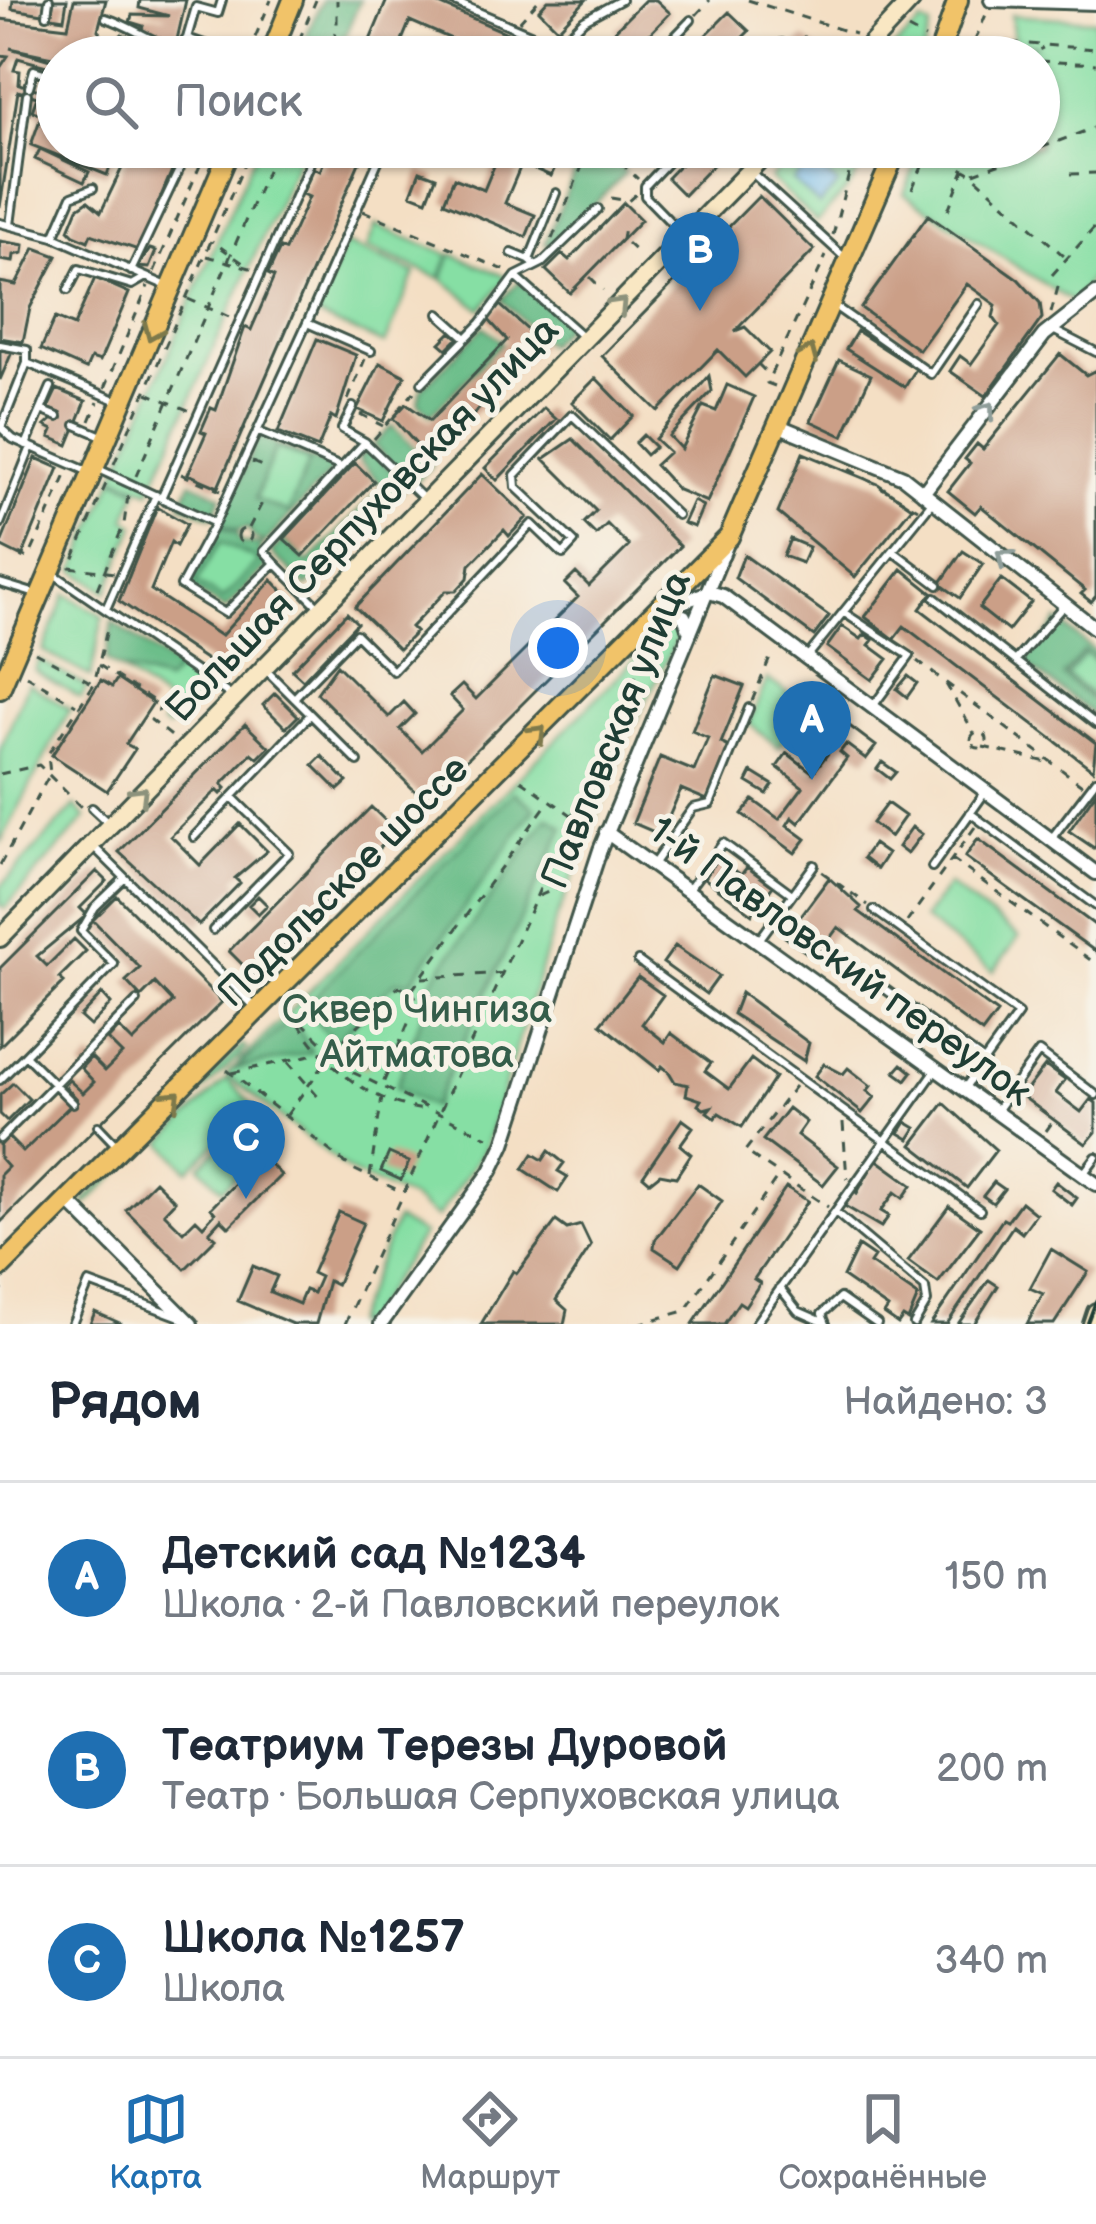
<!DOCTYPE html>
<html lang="ru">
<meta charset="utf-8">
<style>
:root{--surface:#fff;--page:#f2f2f3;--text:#1f2937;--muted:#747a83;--line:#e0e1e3;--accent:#1f6fb2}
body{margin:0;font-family:"Balsamiq Sans",sans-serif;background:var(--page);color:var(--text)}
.you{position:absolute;left:558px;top:648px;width:42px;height:42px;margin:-30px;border:9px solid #fff;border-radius:50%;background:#1a73e8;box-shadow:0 0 0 18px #1a73e833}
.badge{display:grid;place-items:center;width:78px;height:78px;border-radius:50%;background:var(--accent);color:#fff;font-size:39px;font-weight:700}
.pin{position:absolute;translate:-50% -99px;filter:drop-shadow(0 3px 6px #0008)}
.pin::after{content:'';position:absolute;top:63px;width:42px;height:36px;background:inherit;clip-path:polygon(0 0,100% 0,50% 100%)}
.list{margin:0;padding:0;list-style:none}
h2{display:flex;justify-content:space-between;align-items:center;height:156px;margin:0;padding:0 48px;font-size:51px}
h2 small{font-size:39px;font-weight:400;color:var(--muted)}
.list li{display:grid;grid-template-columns:78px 1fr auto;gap:36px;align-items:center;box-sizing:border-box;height:192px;padding:0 48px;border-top:3px solid var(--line)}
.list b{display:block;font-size:45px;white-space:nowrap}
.list p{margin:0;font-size:39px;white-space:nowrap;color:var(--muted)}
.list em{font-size:39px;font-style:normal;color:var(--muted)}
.icon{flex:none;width:66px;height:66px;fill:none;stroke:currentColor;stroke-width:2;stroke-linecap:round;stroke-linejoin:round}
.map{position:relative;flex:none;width:1096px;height:1324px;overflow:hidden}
.search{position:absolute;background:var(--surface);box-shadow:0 3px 9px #0004;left:36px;right:36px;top:36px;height:132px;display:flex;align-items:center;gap:30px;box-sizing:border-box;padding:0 42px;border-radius:66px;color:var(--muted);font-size:45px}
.sheet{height:732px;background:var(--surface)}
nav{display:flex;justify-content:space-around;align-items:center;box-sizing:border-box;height:168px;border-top:3px solid var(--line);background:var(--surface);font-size:33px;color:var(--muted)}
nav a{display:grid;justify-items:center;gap:6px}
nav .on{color:var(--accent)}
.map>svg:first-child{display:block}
.green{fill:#86dfa4;stroke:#528e6c;stroke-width:3}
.forest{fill:#6cbe8a;stroke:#467e5f;stroke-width:3;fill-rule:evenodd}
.water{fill:#75bbec;stroke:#4a7c90;stroke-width:3}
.building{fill:#cb9f87}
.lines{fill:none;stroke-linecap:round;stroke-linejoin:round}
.lane-casing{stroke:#3f554a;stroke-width:12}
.street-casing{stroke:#3f554a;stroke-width:18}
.secondary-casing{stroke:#3f554a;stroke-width:22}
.primary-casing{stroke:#3f554a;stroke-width:24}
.path{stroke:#3f554a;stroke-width:3;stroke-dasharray:9 9;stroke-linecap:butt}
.lane{stroke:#fff;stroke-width:6}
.street{stroke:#fff;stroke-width:12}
.secondary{stroke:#f9e7c3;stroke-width:16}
.primary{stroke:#f1c369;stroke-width:18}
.tram{stroke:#1f3d34;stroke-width:3}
.oneway{stroke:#8c927c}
.oneway2{stroke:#7d794c}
.oneway3{stroke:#8f9e9a}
.labels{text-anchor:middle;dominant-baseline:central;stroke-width:10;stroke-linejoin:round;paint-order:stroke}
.street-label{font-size:39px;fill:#1f3d34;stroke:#f7f3e8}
.park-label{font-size:39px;fill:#345d4a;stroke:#f7f3e8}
</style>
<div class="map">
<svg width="1096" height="1324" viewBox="0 0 1096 1324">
<rect width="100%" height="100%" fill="#f7f3e8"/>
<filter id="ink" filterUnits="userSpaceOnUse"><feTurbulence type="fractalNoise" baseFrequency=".00833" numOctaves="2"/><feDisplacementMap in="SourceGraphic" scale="24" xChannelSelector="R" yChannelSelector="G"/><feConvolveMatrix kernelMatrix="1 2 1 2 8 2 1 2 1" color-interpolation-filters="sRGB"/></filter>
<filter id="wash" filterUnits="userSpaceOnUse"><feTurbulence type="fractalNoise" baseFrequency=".004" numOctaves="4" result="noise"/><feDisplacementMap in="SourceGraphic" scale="48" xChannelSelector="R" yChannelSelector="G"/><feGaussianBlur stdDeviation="2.7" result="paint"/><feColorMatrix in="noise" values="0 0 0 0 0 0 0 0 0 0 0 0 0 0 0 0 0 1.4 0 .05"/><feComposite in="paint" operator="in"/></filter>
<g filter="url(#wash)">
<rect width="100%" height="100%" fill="#f4dfc4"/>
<path class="green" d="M1011,15L1096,20V270L1074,303L904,194L922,147H1039V57H1013L1036,45L1014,42Z
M922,23L931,27L922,57H883Z
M258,147H303L150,491L115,476Z
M799,147H872L851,185L817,222L770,179Z
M376,225L449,255L440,278L367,248Z
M345,244L415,273L385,344L315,315Z
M452,254L508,277L481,309L442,279Z
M276,447L309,461L288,513L255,500Z
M114,479L138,489L126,519L135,525L107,592L75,570Z
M220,542L260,561L223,599L196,583Z
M66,594L103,616L91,677L43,651Z
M668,625L681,631L629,735L555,923L485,1148L437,1218L411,1199L350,1172L227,1075Z
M1085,653L1096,662V699L1067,676Z
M39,660L87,687L81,698L35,671Z
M120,669L166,682L178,669L207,688L168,728L162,724L173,708Z
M767,679L807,706L779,747L749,724Z
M28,683L70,709L0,844V750Z
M75,806L86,818L5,908L0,905V887Z
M948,885L1019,937L993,972L923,919Z
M242,1045L246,1049L87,1204L84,1201Z
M227,1079L254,1107L188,1170L163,1142Z
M240,1127L262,1151L222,1189L200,1166Z
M396,1220L423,1234L363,1324H352Z"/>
<path class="forest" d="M322,0H360L336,57H297Z
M585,147H610L625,173L555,245L545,244Z
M519,281L568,323L547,345L502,300Z
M484,326L502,342L431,415L418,403L421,389Z
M392,426L432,465L413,484L373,445Z
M258,436L334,469L265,543L253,538L249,528L238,531L221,524ZM276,447L309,461L288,513L255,499Z
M368,448L407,485L307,587L271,552L283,540L308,563L383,486L358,460Z
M191,482L222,496L212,517L181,504Z
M219,526L237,534L241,543L263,545L258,552L271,563L225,610L185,585ZM220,542L259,561L223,599L196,583Z
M112,621L178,669L166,682L120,669L106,660Z
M1058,621L1096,652V659L1084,651L1063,676L1096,703V717L1025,663Z
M514,792L535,808L411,982L396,981L335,1042L303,1008Z
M548,817L564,827L433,1107L396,1088L424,1009L425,991Z
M292,1018L312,1052L237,1069Z"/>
<path class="water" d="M812,161L838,185L819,205L793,181Z"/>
<g id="blocks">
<path class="building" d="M13,0H45L43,14L12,9Z
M54,0H67L64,19L51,17Z
M74,0H106L98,30L103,37L115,42L122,34L179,57L57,58L10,48L57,62V69L18,58L14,70L20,71L19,84L39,90L41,83L53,87L57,78V147H114V156L107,175L31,145L42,114L32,111L37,97L18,91L0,207V68L8,56L0,55V19L68,27Z
M140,0H186L176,44L140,34L143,26L130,22L132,15L169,16L139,8Z
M387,0H430L507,33L497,57H466L470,47L410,21L395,57H363Z
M548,0H586L558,29L539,10Z
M645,0H656L670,13L635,49L615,30Z
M729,12L749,31L723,57H703L694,47Z
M804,37L826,57H785Z
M132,147H182L138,250L91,234L88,241L74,235L69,230L78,208L88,201L101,212Z
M330,147L365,149L218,487L188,474L206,433L201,431L211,408L216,410L245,327L251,330L274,277L268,274L280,248L285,250L309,197L302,194L314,168L320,171Z
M697,147H730L684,195L667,178Z
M40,149L89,172L84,182L35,159Z
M501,149L524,158L505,203L535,215L526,237L444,202L454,178L484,190Z
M535,157L556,165L551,176L530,167Z
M420,171L436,177L427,200L411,194Z
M759,196L814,250L735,331L745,327L770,352L745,377L718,350L658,411L602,356Z
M624,203L641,220L570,293L546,270L562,254L569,260Z
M928,215L1018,279L1040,303L1042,318L986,396L950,371L960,356L971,364L999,325L993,317L996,305L967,284L919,350L861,308Z
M0,241L24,245L23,253L14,255L13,262L0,260Z
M35,248L57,256L30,308L23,342L0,338V282L16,285Z
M150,249L156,251L149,268L138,267Z
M95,278L129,293L100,361L91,358L86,369L41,349L55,318L74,326Z
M500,305L542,343L430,460L393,418L406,404L430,421L507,340L487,318Z
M857,331L916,369L905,387L846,349Z
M451,332L458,338L447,349L440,343Z
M317,339L356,355L336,419L331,416L318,448L278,432Z
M0,350L12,352L0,380Z
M1060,354L1086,375L1096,370V596L1091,602L1081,594L1085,590L981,506L975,513L948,491L970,463L965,459L977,444L983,449Z
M839,360L871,375L843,436L811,421Z
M380,363L405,376L383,421L357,409Z
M709,376L712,391L669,436L681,449L703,406L716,411L727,385L754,397L707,502L678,490L655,465L669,452L655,439Z
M596,378L633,416L610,440L572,402Z
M57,389L86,401L68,445L50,437L53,430L45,426L60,413L48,408Z
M544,408L556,419L497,480L485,468Z
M643,435L655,447L646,455L635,443Z
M573,439L680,546L425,801L317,693L337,665L389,717L404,702L415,714L400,729L422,751L463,710L450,696L462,685L476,699L578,597L565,584L576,573L589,586L629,546L607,524L596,535L584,523L596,511L544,459Z
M803,453L878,484L912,507L855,577L778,513Z
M36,458L59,468L22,557L0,546Z
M355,463L374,481L303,556L284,539Z
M482,474L527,517L509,536L504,530L470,565L468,578L456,591H446L411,627L416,632L399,649L355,607Z
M693,501L703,506L694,527L683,523Z
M157,507L187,524L176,546L171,542L151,590L221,636L272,580L294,603L223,671L119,601Z
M790,539L809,547L802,563L783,556Z
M963,551L983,564L960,598L940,584Z
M744,555L829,616L814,636L735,578Z
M902,569L932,593L920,609L1096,743L1093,770L904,626L894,639L865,617Z
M1001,579L1031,602L1008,631L979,608Z
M347,613L357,623L303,680L292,670Z
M842,626L861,639L865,634L873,640L869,645L888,659L872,680L827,647Z
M715,675L744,686L721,743L729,747L707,800L681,789L661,835L633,823L660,757L694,771L708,738L692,731Z
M908,676L917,683L907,697L897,689Z
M117,679L153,703L126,744L135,749L107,791L52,755L101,680L112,687Z
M275,693L298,716L286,728L263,705Z
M823,706L876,746L866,759L846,744L840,752L847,758L799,823L792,817L787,825L806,839L795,853L742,814L753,800L779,819L803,787L777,767L787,753L813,773L839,739L812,719Z
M245,724L269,747L258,758L252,753L222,784L226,788L221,794L217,790L171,836L200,865L240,824L267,851L235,878L240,883L199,925L119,852Z
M322,756L347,782L338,790L313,765Z
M882,762L896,772L890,779L877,769Z
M752,772L773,785L767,794L747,782Z
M1096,792V846L1094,848L1069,831Z
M887,803L905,816L890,837L872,823Z
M371,807L396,831L253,975L229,951Z
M912,827L922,834L907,854L898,847Z
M978,839L1096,926V952L965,857Z
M873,844L887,854L877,869L863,858Z
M718,858L741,875L747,867L773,886L752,914L704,878Z
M97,871L107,881L80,908L87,915L37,956L47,966L74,939L86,951L59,978L64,982L0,1046V968Z
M829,878L861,907L858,911L997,1013L982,1033L838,927L815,959L785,937Z
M117,896L222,1002L0,1223V1175L8,1167L0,1158V1146L8,1137L23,1152L77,1099L64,1085L69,1080L83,1093L94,1082L81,1068L91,1057L105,1071L122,1054L108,1040L119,1028L133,1042L173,1002L155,983L141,997L126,981L140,968L93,920Z
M258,896L267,905L258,914L249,905Z
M675,946L719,976L706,994L663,963Z
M638,977L663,995L642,1024L665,1042L671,1033L711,1063L705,1071L729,1089L751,1059L775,1077L742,1127L719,1113L715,1118L707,1112L711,1107L704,1109L698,1105L701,1100L686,1095L688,1085L675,1082L669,1072L662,1066L659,1070L601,1024Z
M741,993L809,1043L804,1061L733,1014Z
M102,994L111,1004L90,1026L80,1017Z
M367,1055L369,1067L362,1068L360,1056Z
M824,1064L843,1074L848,1068L871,1086L867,1091L875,1097L862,1113L815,1076Z
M902,1064L912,1072L906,1080L895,1072Z
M1045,1066L1065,1080L1056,1093L1081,1112L1091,1099L1096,1103V1132L1086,1144L1022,1096Z
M13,1083L29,1099L7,1121L0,1114V1095Z
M944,1103L996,1150L967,1188L912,1145Z
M788,1108L806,1122L797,1135L838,1166L823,1185L763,1140Z
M682,1119L693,1127L680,1145L691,1154L676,1177L660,1174L650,1182L643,1176Z
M906,1122L916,1128L909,1139L899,1133Z
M549,1151L564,1163L558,1171L568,1177L558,1192L523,1169L533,1154L543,1160Z
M389,1153L409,1162L401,1180L381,1171Z
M262,1156L281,1175L229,1227L221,1219L209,1232L216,1238L185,1269L126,1210L155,1181L175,1201L164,1213L183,1232L196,1219L203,1226L215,1213L211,1208Z
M876,1159L912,1185L903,1198L895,1192L881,1211L889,1216L881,1227L843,1205L854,1190L857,1193Z
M994,1182L1004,1189L993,1203L983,1196Z
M1056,1182L1077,1198L1072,1205L1051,1189Z
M698,1184L722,1201L680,1265L654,1248L655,1240Z
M786,1187L808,1201L754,1279L760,1283L745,1306L739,1302L724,1324H693Z
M1021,1202L1036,1214L1022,1233L1013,1226L947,1324H931L1003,1219L1007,1221Z
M949,1206L980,1228L938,1283L908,1261Z
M339,1212L363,1223L336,1285L328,1281L316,1324H292L238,1301L253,1266L277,1276L270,1292L299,1304L305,1290L313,1293L320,1277L312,1273Z
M556,1221L567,1229L581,1225L591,1246L556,1300L567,1310L564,1324H481L513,1271L517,1273Z
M858,1246L874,1257L870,1263L918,1296L908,1320L903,1317L898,1324L884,1314L888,1308L843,1277Z
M1051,1249L1088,1272L1054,1324H1027L1043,1294L1030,1288Z
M989,1280L998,1286L974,1324H958Z
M95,1312L122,1324H90Z"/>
</g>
</g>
<g filter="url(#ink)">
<use href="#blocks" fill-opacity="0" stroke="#3f554a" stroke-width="3"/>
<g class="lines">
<defs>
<path id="lane" d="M450,0L584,57
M47,15L49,0
M106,18C131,26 151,42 178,50L187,38L241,57
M187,38L196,7L218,13L222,0
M557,46L584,20L621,0
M655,57L691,20
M769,57L782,43
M29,87L34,70L57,77
M682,147L645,186V196L682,234
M752,173L844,257
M0,223L54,237L167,286
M10,225L27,94
M54,237L72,196L93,188
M512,253L529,260
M535,265L529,260L556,193
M131,271L190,147
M517,278L583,337
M68,290L79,269L132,285L146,277
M833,305L931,374L979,304
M439,314L466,338
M1055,331L1096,352
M0,345L27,350V363L1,428
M371,351L307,323L382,152L379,147
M27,363L118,401
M422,383L481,323L516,276L542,263L598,209
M353,407L342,429L365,442L425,500
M41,410L58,417
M76,425L102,436
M0,427L13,439L87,471
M257,431L341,467
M26,445L51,387
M96,468L215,523L307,323
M161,498L317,147
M215,523L181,586L225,613L275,563L264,551L365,442
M0,524L31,447
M893,551L938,585
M275,563L319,607
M51,572L233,697
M0,583L36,594
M935,598L1096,724
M106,609L156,495
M843,612L910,656L874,705
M807,657L933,501
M1016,660L1065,604
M267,671L358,762
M294,698L356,634L393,671L532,524L563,554L574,542L516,487L515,475L572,415L677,515
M92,808L107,822
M970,813L1096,906
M194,837L310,715
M1051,839L1096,780
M93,846L254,1006
M654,863L693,808L710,804L749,708
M932,867L984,794
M689,889L723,843L792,894
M874,910L1018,1014L966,1086
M213,930L289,853L233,798
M759,940L814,865
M838,955L984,1061
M638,961L980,1210
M0,1080L25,1055
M73,1103L25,1055L114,964L81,931L95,907L125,878
M996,1111L1039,1052L1096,1095
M98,1126L117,1146
M0,1139L137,1001
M1083,1174L1096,1157
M835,1212L925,1288L927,1302L914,1324
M780,1288L798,1311L823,1322
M72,1324L89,1283L180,1317
M755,1324L935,1071
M826,1324L822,1314L840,1298L877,1324"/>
<path id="street" d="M991,0L1096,3
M777,425L903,477L1096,629
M923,493L1044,335L1096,294
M659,610L684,616L690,633
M660,610L709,592L723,596L1096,873
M606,832L1096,1184
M68,1201L191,1324
M381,1324L491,1171L504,1144L600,850L726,546"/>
<path id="secondary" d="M859,57L912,0
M0,938L772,147
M1092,1324L1096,1312"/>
<path id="primary" d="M270,57L293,0
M938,57L958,0
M0,689L231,147
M0,1268L729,537L898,147"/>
</defs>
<use href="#lane" class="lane-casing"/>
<use href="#street" class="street-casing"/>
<use href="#secondary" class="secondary-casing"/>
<use href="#primary" class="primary-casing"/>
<path class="path" d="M748,0L855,34
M696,15L710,0
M519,22L539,0
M908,29L925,38
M975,40L1096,49
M976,41L991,57
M731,49L739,57
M248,54L271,0
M292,57L316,0
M325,57L337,30V0
M968,57L987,12
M1023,57L1043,48
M1039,61L1096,64
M1039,125L1047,136
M613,147L615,157L638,179
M1005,147L1009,159
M930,151L972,174L1065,257
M974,173L1096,127
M1070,174L1096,173
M912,189L931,147
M611,198L628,201L636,194
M948,210L964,170
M363,211L509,272
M833,235L856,147
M552,239L590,147
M622,240L624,226
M627,243L639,254
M207,256L250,268L212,241
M154,272L208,147
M1052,275L1096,226
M590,277L603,290
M188,299L229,317
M1051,313L1060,280
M758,364L769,375
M775,386L767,383L770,376L826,256
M105,388L148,286
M147,393L188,410
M348,400L365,359
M360,414L383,426
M90,421L98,402
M374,439L414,392
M252,462L267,468
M114,464L252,147
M849,469L918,509
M181,474L221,491
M136,476L277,147
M106,484L70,567L114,573
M249,528L262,503
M238 536a7 7 0 1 1 14 0a7 7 0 1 1-14 0Z
M32,551L67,473
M19,553L29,559
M97,589L124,524L128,496
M35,652L92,683
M917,661L1082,785
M99,665L161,706L151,720L174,738
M26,675L76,705
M946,684L974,733
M752,701L770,658
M971 740a8 8 0 1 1 16 0a8 8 0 1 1-16 0Z
M983,747L1051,763
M0,774L39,765L81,807
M521,780L580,821
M566,837L584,844
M952,859L1096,964
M0,865L50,774L48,754L94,684L108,625
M822,872L868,905
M539,896L570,882
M907,922L975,827
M422,978L505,973
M412,990L549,801
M289,1009L352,1072L488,1137
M299,1023C325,1068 371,1102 424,1110
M357,1032L392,1059
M331,1052L398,987L412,990L417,1002L382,1086
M288,1062L319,1098
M227,1070L353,1169L400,1191
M232,1073L328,1051
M795,1086L745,1151L828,1207
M287,1115L331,1054
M843,1123L847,1179
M1046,1131L1054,1120
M370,1176L382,1097
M0,1288L3,1291
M345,1324L646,652
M638,1324L685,1311L779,1175"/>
<use href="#lane" class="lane"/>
<use href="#street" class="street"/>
<use href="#secondary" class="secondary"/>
<use href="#primary" class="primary"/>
<path class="tram" d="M1087,1324L1096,1300"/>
</g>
<defs><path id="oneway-chevron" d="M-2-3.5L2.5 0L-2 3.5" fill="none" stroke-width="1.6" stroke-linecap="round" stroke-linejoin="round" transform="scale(3)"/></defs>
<g class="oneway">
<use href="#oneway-chevron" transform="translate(619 305) rotate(-46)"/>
<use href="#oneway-chevron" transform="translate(140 794) rotate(-45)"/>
</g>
<g class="oneway2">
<use href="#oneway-chevron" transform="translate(152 332) rotate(113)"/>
<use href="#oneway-chevron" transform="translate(809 353) rotate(-67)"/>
<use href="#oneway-chevron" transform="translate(538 733) rotate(-45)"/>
<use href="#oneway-chevron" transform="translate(173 1098) rotate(-44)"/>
</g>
<g class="oneway3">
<use href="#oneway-chevron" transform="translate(987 410) rotate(-53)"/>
<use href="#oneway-chevron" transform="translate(1004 557) rotate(-142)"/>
</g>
</g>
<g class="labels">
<g class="street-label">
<text transform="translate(363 520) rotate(-46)">Большая Серпуховская улица</text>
<text transform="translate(617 730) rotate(-68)">Павловская улица</text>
<text transform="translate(344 882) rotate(-45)">Подольское шоссе</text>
<text transform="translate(840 962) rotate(36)">1-й Павловский переулок</text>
</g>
<g class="park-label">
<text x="417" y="1010">Сквер Чингиза<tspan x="417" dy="45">Айтматова</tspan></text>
</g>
</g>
</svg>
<div class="you"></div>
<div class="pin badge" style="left:812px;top:780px">A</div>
<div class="pin badge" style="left:700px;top:311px">B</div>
<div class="pin badge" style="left:246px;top:1199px">C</div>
<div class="search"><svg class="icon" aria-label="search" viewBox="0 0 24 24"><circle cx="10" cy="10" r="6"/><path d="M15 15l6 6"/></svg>Поиск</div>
</div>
<section class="sheet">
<h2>Рядом<small>Найдено: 3</small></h2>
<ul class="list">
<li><span class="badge">A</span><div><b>Детский сад №1234</b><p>Школа · 2-й Павловский переулок</p></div><em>150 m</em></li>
<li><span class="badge">B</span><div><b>Театриум Терезы Дуровой</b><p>Театр · Большая Серпуховская улица</p></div><em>200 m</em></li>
<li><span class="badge">C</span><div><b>Школа №1257</b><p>Школа</p></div><em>340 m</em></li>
</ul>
</section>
<nav>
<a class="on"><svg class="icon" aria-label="map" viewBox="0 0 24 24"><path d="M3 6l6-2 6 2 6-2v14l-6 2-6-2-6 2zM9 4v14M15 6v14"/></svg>Карта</a>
<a><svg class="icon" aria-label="directions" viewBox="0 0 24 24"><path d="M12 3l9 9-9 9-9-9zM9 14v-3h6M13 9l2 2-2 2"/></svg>Маршрут</a>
<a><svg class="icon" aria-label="saved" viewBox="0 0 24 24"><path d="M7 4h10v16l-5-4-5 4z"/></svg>Сохранённые</a>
</nav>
